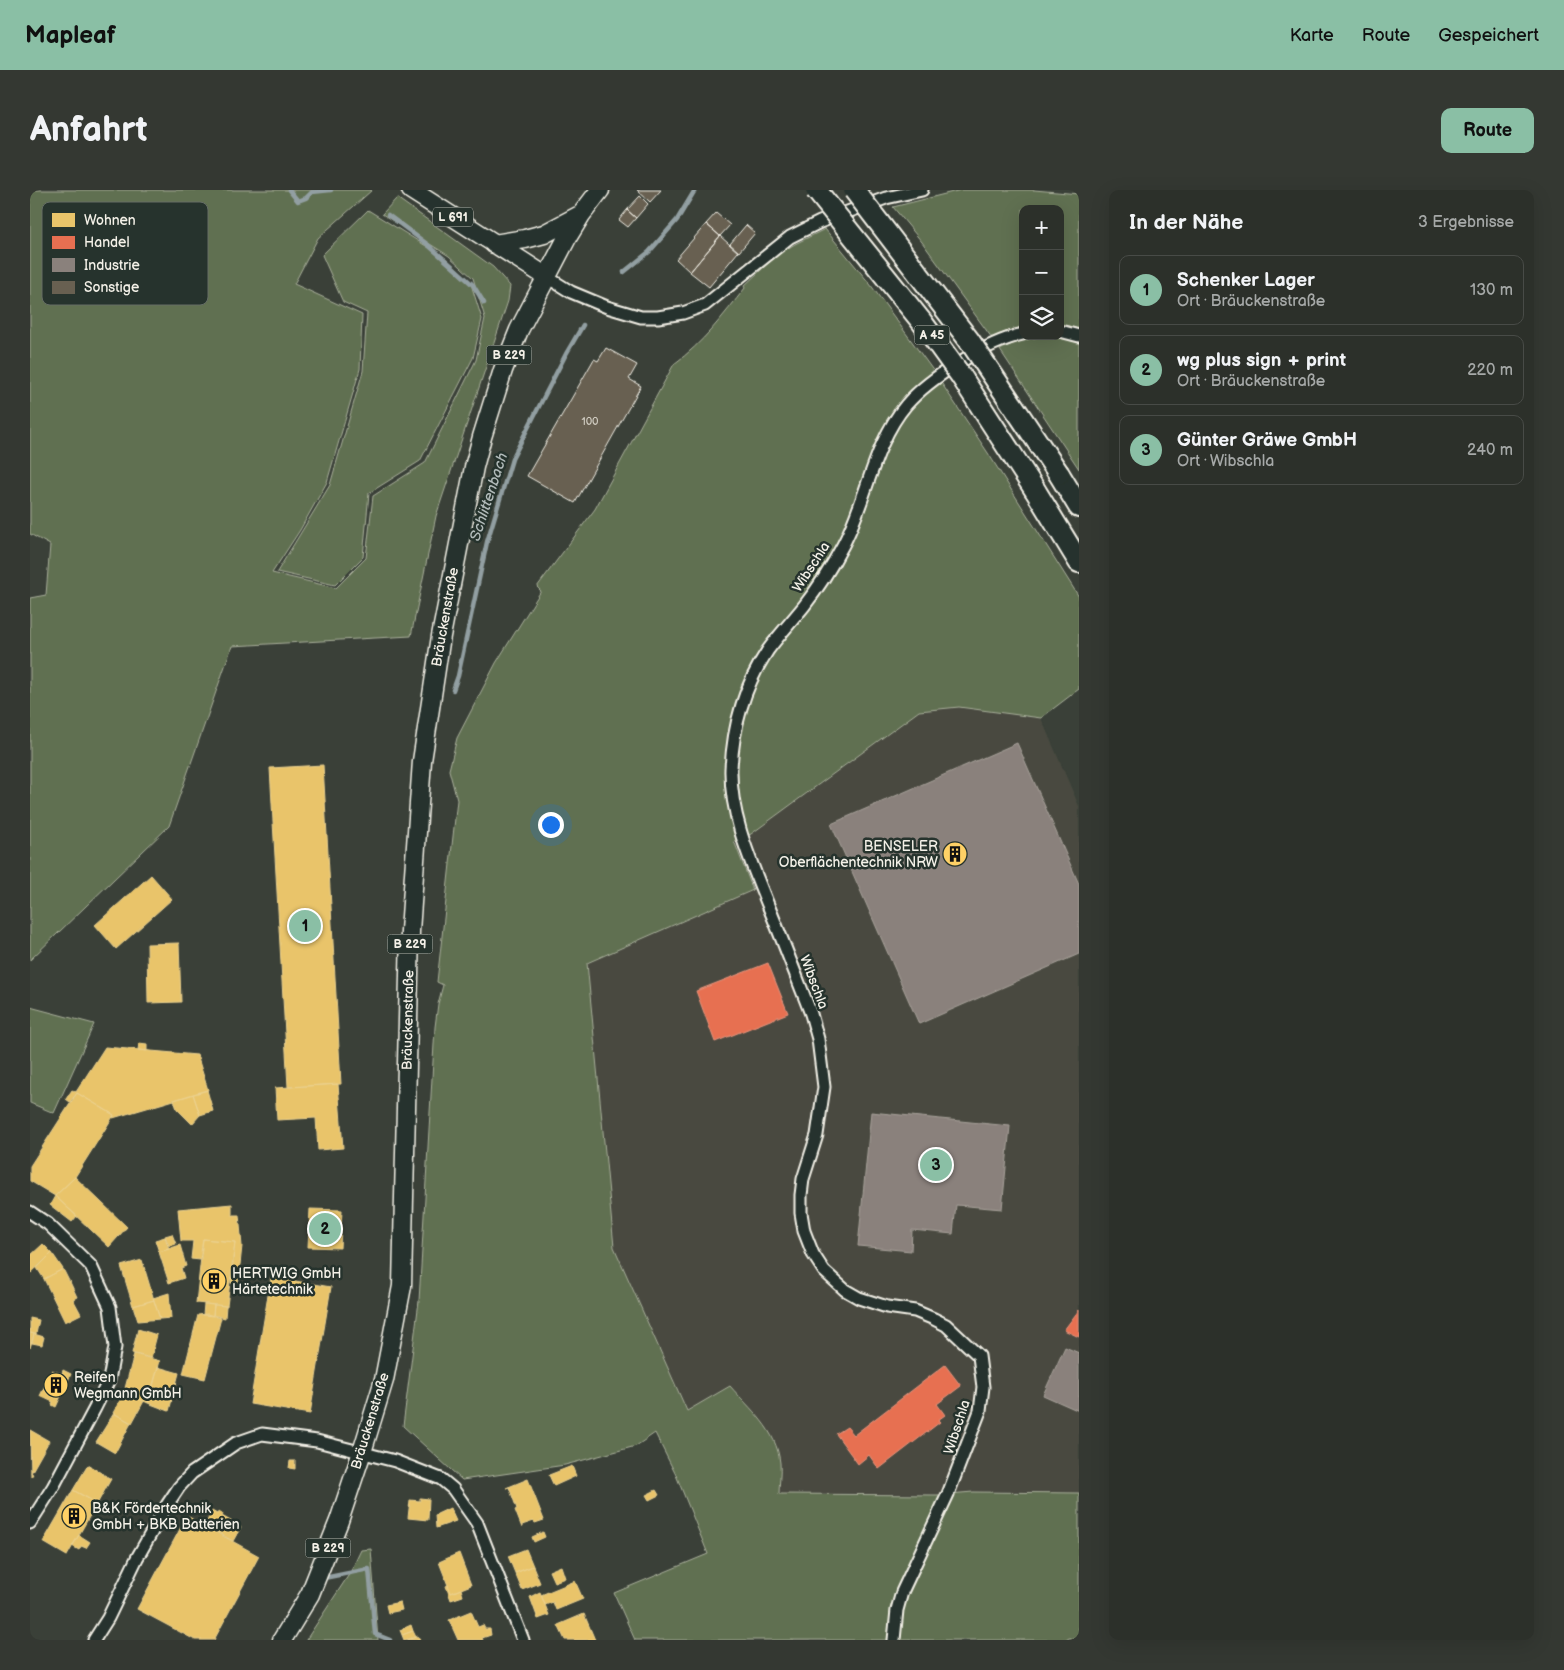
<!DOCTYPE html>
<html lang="de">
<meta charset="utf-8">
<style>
:root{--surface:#2c302a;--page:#343832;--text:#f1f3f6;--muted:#a6a9a8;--line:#484b47;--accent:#8abfa5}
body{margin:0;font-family:"Balsamiq Sans",sans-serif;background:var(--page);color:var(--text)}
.controls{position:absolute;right:15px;top:15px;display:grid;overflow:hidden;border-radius:10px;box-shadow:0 5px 20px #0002}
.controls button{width:45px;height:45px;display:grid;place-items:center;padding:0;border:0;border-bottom:1px solid var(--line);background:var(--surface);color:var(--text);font:25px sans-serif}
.you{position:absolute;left:520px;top:634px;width:18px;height:18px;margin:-12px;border:4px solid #fff;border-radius:50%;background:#1a73e8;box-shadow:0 0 0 8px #1a73e833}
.badge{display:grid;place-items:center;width:32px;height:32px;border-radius:50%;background:var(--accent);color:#111;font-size:16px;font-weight:700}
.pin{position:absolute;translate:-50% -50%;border:2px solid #fff;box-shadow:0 1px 5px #0006}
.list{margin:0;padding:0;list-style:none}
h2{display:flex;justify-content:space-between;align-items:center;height:65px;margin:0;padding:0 20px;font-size:21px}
h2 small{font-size:16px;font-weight:400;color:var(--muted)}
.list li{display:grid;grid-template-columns:32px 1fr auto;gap:15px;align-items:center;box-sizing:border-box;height:70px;margin:0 10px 10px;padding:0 10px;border:1px solid var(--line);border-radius:10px}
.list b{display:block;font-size:19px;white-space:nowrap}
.list p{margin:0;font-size:16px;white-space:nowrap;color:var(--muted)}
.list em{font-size:16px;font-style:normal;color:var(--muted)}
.icon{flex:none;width:28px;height:28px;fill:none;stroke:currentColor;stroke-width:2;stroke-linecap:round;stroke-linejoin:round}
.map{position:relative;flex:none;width:1049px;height:1450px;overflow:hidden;border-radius:10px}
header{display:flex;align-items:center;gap:30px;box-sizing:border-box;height:70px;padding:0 25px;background:var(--accent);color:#111}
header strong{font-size:24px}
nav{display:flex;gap:28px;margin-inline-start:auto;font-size:18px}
.intro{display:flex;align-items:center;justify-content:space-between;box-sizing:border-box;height:120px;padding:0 30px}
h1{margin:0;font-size:35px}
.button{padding:12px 22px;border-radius:10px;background:var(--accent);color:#111;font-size:18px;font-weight:700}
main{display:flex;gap:30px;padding:0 30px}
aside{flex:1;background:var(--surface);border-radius:10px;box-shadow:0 5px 20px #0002}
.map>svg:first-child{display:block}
.built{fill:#484a40}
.green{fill:#606f51;stroke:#aab09c}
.homes{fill:#e9c46a;stroke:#ecd290}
.shops{fill:#e76f51;stroke:#eb967e}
.industry{fill:#8a817c;stroke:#aaa39c}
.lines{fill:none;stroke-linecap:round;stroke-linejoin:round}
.stream{stroke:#929fa2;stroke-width:4.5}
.building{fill:#686051;stroke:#f4f1e8}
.street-casing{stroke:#f4f1e8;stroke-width:15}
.primary-casing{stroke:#f4f1e8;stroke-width:21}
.highway-casing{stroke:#f4f1e8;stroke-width:24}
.street{stroke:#26332d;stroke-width:11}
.primary{stroke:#26332d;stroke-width:18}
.highway{stroke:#26332d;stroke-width:20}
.highway-bridge-casing{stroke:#f4f1e8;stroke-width:24;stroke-linecap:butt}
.highway-bridge{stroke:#26332d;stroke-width:20}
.labels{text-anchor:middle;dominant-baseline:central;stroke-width:5;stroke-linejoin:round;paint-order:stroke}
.number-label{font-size:11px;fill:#d1cdc2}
.shield{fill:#26332d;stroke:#b6b8b0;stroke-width:1}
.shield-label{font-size:12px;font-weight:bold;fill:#f4f1e8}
.street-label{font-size:14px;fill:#f4f1e8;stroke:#26332d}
.poi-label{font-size:14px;fill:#f4f1e8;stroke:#26332d;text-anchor:start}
.water-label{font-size:15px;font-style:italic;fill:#b2bbba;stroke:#26332d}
.key{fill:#26332d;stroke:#646c65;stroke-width:1}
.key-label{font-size:14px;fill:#f4f1e8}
</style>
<header>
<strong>Mapleaf</strong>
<nav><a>Karte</a><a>Route</a><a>Gespeichert</a></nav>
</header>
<div class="intro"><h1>Anfahrt</h1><a class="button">Route</a></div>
<main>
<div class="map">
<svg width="1049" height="1450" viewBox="0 0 1049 1450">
<rect width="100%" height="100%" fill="#3a4038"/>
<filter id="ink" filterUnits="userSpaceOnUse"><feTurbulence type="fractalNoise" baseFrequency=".02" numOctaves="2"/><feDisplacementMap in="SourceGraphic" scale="10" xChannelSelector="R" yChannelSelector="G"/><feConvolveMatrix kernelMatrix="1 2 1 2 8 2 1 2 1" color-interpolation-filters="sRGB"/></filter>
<g filter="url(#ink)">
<path class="built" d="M929,517L1011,528L1049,616V1303L943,1302L907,1305L749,1304L750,1272L735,1235L700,1196L657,1222L584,1057L557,773L722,700L704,651L721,644L889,521Z"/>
<path class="green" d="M0,0H342L288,48L264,94L332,125L330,179L297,292L270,340L242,383L306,398L336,368L343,306L395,273L446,170L455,128L443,88L419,66L352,24L367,8L463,77L480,96L478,111L406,326L381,446L202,456L139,636L0,770V408L16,405L20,355L0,344Z
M931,0H1004L1049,4V139L1030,134V19H993V136L962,148L892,52L863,17Z
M338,20L417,69L440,91L452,129L443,168L390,271L339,303L333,367L305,395L247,382L300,295L333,181L337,123L313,112L292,65Z
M795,39L840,94L902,179L958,263L1049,407V499L1011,528L929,517L889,521L721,644L704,651L723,700L557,773L584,1057L657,1221L700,1196C720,1219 747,1240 750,1273C751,1283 749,1294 749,1304L907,1305L943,1302L1049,1303V1450L1039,1448L1036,1450H605L584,1403L678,1364L646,1285L625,1243L606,1256L535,1275L432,1290L373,1236L389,1111L405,837L408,814L413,795L407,792L427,610L419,580L427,548L466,473L511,401L507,397L565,319L644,174C673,153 693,126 715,98L714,96L747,65L765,54Z
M1021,146L1049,152V279L970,160C986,151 1003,147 1021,146Z
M0,817L64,834L24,923L0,913Z
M341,1359L348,1450H276L320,1383L331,1360Z"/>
<path class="homes" d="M293,575L311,894L258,897L240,578Z
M121,685L142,709L86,759L65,735Z
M149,753L151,812L118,813L117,754Z
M109,853L117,854V861L108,860Z
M75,857L167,865L178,900L83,928L84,925L47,903L40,912L36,909L42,900L46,902Z
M308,894L313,958L288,960L286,928L247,930L245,898Z
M177,900L183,921L170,925L163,904Z
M47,903L84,925L45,987L25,1006L0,991V976Z
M163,904L170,925L162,934L147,919L144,910Z
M45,987L97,1037L79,1057L25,1006Z
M25,1006L47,1026L42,1032L20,1015Z
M202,1014V1025H209L212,1056L208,1094L201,1093L205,1052L173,1049L170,1070L161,1069L163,1051H151L148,1019Z
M280,1019L312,1020L310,1058L278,1057Z
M142,1044L146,1054L139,1056L135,1046Z
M135,1047L139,1059L129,1062L125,1050Z
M173,1049L205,1052L197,1116L166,1113Z
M13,1054L22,1063L0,1084V1066Z
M150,1055L156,1076L151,1078L154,1088L139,1093L129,1062Z
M22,1063L33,1079L14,1089L7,1078Z
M112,1070L124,1110L103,1116L91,1076Z
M33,1079L39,1091L41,1092H40L47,1107L43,1109L51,1124L35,1132L14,1089Z
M241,1087L301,1097L280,1224L220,1214Z
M139,1103L141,1128L130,1129L123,1108Z
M124,1110L130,1129L108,1131L103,1116Z
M174,1114L184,1115L183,1126L173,1125Z
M184,1115L196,1116L195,1128L183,1125Z
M177,1124L191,1128L175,1189L153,1184L168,1125Z
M0,1128L9,1130L6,1144L0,1143Z
M108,1139L127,1145L121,1168L102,1163Z
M0,1143L4,1144L0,1158Z
M4,1144L14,1147L12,1155L2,1153Z
M104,1164L130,1171L118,1213L94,1202Z
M128,1177L149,1183L139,1221L118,1213Z
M22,1180L32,1184L33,1180L41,1184L26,1217L22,1215L23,1212L10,1206Z
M94,1203L114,1211L102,1233L83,1223Z
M84,1223L101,1233L85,1263L66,1252Z
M0,1240L19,1251L1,1283L3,1284L1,1287Z
M260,1271H265V1279L259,1278Z
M58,1275L81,1289L67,1314L43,1300Z
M542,1276L546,1286L524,1296L519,1285Z
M498,1289L514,1330L505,1333L504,1331L492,1335V1338L485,1320L487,1319L479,1297L476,1298Z
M43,1300L67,1313L37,1366L13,1352Z
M626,1300L629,1305L619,1310L616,1305Z
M390,1308L399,1309L398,1330L378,1328L380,1310L390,1311Z
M420,1318L426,1331L406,1338L405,1325Z
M182,1321L187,1324L189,1321L193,1324L192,1326L211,1337L203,1351L175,1335Z
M157,1326L229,1366L184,1450H165L107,1419Z
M513,1342L515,1347L504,1352L502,1347Z
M49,1345L60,1352L56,1358L51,1356L49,1360L42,1356Z
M496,1359L503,1376L485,1383L478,1366Z
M429,1363L441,1395L421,1403L409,1372Z
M503,1376L510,1393L492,1400L485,1383Z
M531,1376L535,1388L524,1392L519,1381Z
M545,1391L553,1409L526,1420L523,1412L515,1415L511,1405Z
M418,1395L421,1403L431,1399L433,1406L421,1410L416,1396Z
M510,1402L519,1425L508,1429L500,1407Z
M370,1412L372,1420L358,1423L356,1415Z
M441,1421L448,1437L453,1435L455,1439H460L461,1445L452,1448L453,1450H428L419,1430Z
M554,1424L565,1450H535L528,1435Z
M381,1435L383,1441L372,1445L370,1440Z
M383,1441L386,1447L374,1450L372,1445Z
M388,1446L390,1450H377L386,1447Z"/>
<path class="shops" d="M738,773L758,823L685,852L666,801Z
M1049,1120V1147L1034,1140Z
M915,1175L931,1196L907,1214L915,1225L908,1230L910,1232L849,1279L839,1265L828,1274L806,1244L817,1237L824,1245Z"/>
<path class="industry" d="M987,553L1049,694V764L889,834L801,634Z
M841,922L980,936L972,1019L926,1015L923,1044L882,1040L881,1061L828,1056Z
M1035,1157L1049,1163V1221L1013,1205Z"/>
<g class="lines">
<path class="stream" d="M259,0L268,11L276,8L282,2L301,0
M358,25L397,54L423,77L443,95L454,113
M594,82L619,62L647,30L665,0
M423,500L428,486L457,352L482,269L536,164L553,135
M294,1388L339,1379L345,1444L360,1450"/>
</g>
<path class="building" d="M607,0H631L620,12Z
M610,6L618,14L606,28L597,20Z
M597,20L606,28L598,37L589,30Z
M686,23L700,35L690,46L676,34Z
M676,34L690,46L660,82L646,69Z
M716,35L725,43L709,62L700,54Z
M690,46L708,62L679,97L660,82Z
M576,158L607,175L599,189L611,196L545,313L497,286L564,169L568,171Z"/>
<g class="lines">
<defs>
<path id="street" d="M517,87L541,102L577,117L611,127H628L653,123L675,115L760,47L790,32L856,8L892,0
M1030,141L1049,146
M0,1022L18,1034L61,1076L80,1117L85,1157L79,1190L65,1218L23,1297L0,1333
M64,1450L78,1428L107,1368L137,1315L149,1297L162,1283L206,1253L232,1244L287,1251L365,1271L411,1289L423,1299L447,1333L493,1450
M864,1450L867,1420L872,1402L918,1304L950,1221L953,1197L949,1166L916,1135L904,1129L885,1121L857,1117L829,1108L815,1100L794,1081L783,1064L774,1041L771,1023V1005L773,989L787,945L794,897L788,849L781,824C767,788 753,751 738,715C721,672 700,626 701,579C703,536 714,496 738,460C749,445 762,431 774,416C789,397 802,376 813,355C837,310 843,254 876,215C900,187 957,152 993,144"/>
<path id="primary" d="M381,0L517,87
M464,54L495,49L514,44L550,25
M252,1450L280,1404L309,1331L332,1262L354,1190L372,1096L380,741L392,571L411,446L444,277L452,247L473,180L489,140L537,48L551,25L570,0"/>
<path id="highway" d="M1029,284L1049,317
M1005,300L1049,372"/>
</defs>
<use href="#street" class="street-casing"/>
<use href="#primary" class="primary-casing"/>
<use href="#highway" class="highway-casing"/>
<use href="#street" class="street"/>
<use href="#primary" class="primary"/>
<use href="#highway" class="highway"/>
<defs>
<path id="highway-bridge" d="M786,0L892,132L931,186L1005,300
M824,0L939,150L1029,284"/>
</defs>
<use href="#highway-bridge" class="highway-bridge-casing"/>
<use href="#highway-bridge" class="highway-bridge"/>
</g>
</g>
<defs>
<symbol id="building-disc" viewBox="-11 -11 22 22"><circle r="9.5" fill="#ffd166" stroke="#26332d"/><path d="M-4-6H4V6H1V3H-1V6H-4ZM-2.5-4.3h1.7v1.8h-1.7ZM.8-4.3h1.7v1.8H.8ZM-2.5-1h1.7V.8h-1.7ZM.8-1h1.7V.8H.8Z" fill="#111"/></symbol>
</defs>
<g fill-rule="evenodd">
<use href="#building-disc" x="911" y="650" width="28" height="28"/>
<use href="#building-disc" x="170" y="1077" width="28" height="28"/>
<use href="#building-disc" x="12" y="1181" width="28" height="28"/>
<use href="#building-disc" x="30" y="1312" width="28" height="28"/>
</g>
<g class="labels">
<g class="number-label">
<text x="560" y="231">100</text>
</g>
<g class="shield">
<rect x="403" y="17.5" width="40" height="19" rx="4"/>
<rect x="884.5" y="135.5" width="35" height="19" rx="4"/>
<rect x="456.5" y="155.5" width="45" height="19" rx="4"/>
<rect x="357.5" y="744.5" width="45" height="19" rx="4"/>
<rect x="275.5" y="1348.5" width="45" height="19" rx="4"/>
</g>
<g class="shield-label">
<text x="423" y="27">L 691</text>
<text x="902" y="145">A 45</text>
<text x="479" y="165">B 229</text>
<text x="380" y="754">B 229</text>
<text x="298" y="1358">B 229</text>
</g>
<g class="street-label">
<text transform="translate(781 377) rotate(-57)">Wibschla</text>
<text transform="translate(415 427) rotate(-80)">Bräuckenstraße</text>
<text transform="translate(784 792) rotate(69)">Wibschla</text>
<text transform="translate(378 830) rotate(-89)">Bräuckenstraße</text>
<text transform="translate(340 1231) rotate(-73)">Bräuckenstraße</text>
<text transform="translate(927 1237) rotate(-72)">Wibschla</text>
</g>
<g class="poi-label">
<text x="908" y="656" text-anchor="end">BENSELER<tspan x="908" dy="16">Oberflächentechnik NRW</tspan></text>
<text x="202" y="1083">HERTWIG GmbH<tspan x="202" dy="16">Härtetechnik</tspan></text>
<text x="44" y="1187">Reifen<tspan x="44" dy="16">Wegmann GmbH</tspan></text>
<text x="62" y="1318">B&amp;K Fördertechnik<tspan x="62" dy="16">GmbH + BKB Batterien</tspan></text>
</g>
<g class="water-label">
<text transform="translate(459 307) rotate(-72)">Schlittenbach</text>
</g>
</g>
<rect x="12" y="12" width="166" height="103" rx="8" class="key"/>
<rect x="22" y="23" width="23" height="14" fill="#e9c46a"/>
<rect x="22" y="46" width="23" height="13" fill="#e76f51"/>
<rect x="22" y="68" width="23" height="14" fill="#8a817c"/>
<rect x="22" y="91" width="23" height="13" fill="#686051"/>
<g class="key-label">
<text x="54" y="35">Wohnen</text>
<text x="54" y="57">Handel</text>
<text x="54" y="80">Industrie</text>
<text x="54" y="102">Sonstige</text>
</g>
</svg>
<div class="controls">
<button>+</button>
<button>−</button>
<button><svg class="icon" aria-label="layers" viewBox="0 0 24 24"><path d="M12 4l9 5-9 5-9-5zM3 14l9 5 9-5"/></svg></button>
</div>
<div class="you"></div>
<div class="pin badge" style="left:275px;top:736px">1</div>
<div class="pin badge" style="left:295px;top:1039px">2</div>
<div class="pin badge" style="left:906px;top:975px">3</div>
</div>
<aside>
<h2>In der Nähe<small>3 Ergebnisse</small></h2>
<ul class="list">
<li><span class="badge">1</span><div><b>Schenker Lager</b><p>Ort · Bräuckenstraße</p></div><em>130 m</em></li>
<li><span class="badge">2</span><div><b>wg plus sign + print</b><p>Ort · Bräuckenstraße</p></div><em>220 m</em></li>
<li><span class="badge">3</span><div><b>Günter Gräwe GmbH</b><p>Ort · Wibschla</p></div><em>240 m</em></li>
</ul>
</aside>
</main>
